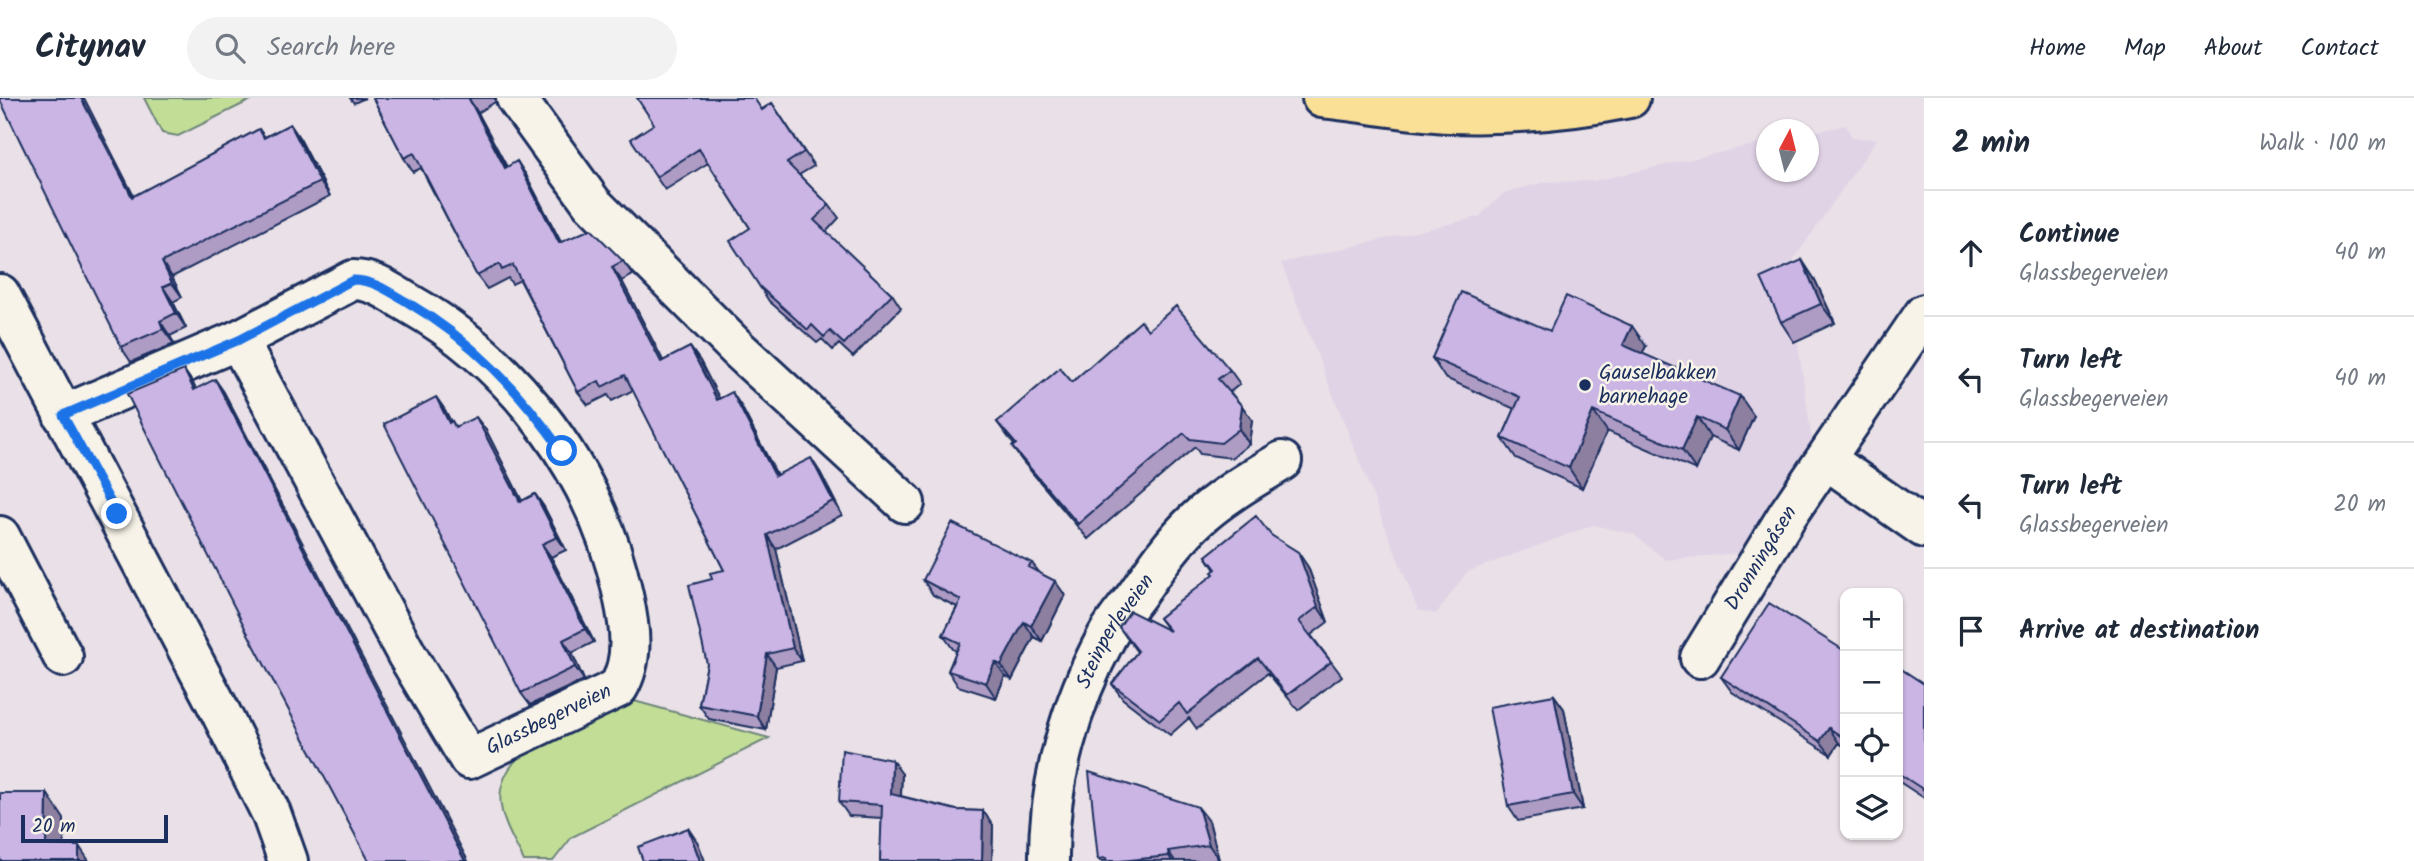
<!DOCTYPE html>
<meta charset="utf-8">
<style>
:root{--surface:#fff;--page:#f2f2f3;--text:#1f2937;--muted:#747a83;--line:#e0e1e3}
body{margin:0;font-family:Kalam,sans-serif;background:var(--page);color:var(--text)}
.controls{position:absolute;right:21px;bottom:21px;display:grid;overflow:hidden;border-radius:14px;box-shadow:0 2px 5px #0004}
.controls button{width:63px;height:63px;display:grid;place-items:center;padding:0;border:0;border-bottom:2px solid var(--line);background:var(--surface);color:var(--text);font:35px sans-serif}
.compass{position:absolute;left:1756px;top:21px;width:63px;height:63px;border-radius:50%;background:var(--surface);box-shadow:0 2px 5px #0004;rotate:7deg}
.scale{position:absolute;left:21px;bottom:18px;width:147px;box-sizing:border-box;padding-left:7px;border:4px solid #1b2f5e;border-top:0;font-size:19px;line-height:24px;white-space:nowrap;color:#1b2f5e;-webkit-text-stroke:5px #f7f3e8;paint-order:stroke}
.stop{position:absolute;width:21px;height:21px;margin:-16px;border:5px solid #1a73e8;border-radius:50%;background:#fff}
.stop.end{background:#1a73e8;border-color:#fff;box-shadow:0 2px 7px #0008}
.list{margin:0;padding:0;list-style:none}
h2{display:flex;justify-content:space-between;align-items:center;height:91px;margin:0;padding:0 28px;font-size:30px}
h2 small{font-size:23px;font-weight:400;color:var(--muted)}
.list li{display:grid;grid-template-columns:46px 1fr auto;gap:21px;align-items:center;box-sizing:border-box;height:126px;padding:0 28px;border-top:2px solid var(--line)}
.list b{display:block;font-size:26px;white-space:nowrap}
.list p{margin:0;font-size:23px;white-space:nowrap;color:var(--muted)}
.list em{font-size:23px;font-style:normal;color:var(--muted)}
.icon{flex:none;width:38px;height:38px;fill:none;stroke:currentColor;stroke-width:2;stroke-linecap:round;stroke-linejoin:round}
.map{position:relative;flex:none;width:1924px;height:763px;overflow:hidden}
header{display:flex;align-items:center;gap:42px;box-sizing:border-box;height:98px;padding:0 35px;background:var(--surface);border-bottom:2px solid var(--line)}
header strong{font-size:33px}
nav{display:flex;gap:38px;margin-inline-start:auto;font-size:24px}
.search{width:490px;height:63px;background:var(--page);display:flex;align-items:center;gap:18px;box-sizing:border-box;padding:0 24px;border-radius:38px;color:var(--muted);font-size:26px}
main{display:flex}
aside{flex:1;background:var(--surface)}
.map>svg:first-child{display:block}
.built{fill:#e0d3e6}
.green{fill:#c2de96;stroke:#6e867a;stroke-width:2}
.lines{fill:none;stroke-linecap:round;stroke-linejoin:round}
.minor-casing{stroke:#1b2f5e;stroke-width:44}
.major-casing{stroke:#1b2f5e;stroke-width:44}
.minor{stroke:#f7f3e8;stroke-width:38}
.major{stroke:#fadf96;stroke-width:38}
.wall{fill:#ae9cc4;stroke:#1b2f5e;stroke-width:2}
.shaded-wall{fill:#8d7fa0;stroke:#1b2f5e;stroke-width:2}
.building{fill:#cab5e4;stroke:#1b2f5e;stroke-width:2}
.route{stroke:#1a73e8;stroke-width:9}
.poi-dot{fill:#1b2f5e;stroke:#f7f3e8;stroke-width:2.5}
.labels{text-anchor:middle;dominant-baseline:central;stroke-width:5;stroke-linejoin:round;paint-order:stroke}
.poi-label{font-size:21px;fill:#1b2f5e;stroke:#f7f3e8;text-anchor:start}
.street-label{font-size:21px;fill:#1b2f5e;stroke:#f7f3e8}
</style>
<header>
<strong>Citynav</strong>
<div class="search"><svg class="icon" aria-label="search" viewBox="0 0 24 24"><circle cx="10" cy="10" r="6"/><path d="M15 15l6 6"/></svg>Search here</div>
<nav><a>Home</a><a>Map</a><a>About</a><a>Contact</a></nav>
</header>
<main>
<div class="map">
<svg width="1924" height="763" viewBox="0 0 1924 763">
<rect width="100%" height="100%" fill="#eae0e7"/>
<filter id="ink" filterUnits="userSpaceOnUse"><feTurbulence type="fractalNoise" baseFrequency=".0143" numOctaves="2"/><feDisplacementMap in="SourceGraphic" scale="14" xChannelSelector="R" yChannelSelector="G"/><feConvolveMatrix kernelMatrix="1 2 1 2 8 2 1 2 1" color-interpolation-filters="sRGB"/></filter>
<g filter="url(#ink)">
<path class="built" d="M1846,27L1852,40L1877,41L1794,161L1780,201L1798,246L1812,342L1738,455L1666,462L1633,436L1593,427L1467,474L1436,516L1418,512L1281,165L1479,119L1504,95L1545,84L1595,83L1766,44V74H1808L1809,35Z"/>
<path class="green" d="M144,0H255L178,38L162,35Z
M623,600L769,640L572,739L553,763H524C516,746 504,728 501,708C492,649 581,621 623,600Z"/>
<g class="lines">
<defs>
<g id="minor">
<path d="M516,0L592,105L739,252L905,405"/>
<path d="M353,182C375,182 391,195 410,206C517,267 598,377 623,497C630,529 635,561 618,590L469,661L407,557L238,242Z"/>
<path d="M0,196L219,611L271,715L288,763"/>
<path d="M63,317L238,242"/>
<path d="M1827,362L1924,430"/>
<path d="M0,438L63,559"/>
<path id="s1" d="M1700,560L1788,416L1924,216"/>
<path id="s2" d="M1049,763C1048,686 1070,606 1107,538C1115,523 1128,509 1138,495C1155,470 1172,445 1194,424C1219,400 1252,381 1282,363"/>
</g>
<path id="major" d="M1322,0C1364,4 1407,13 1450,15C1511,17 1571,12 1630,0"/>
</defs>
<use href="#minor" class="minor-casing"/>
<use href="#major" class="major-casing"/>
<use href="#minor" class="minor"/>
<use href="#major" class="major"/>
</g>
<path class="wall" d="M350,0H365L354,5Z
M373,0H495V4L478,15L507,69L526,77L561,144L623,163L633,177L622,183L663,263L690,249L700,263L719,301L741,308L777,377L820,374L842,417L776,451L802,563L776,569L766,632L709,621L699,607L707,566L712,481L724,472L633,292L612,303L608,297L588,307L578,294L520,182L512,186L508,180L487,191L477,178L421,70L413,74L404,60Z
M772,5L814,68L799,77L829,107L839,120L826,134L892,196L901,210L853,259L839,246L833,252L822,241L817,245L769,203L760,189L750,130L708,65L665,92L656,79L654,26L762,11Z
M290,26L300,41L330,98L172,179L182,199L173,204L186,230L170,238L174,246L131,264L121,249L134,98L259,31L265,39Z
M1802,162L1815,182L1835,225L1794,244L1781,224Z
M1148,232L1230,272L1240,286L1230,294L1242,308L1252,322L1249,346L1232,360L1200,356L1195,349L1088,441L1023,364L1012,349L1014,347L997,324L1072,284Z
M1646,248L1642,255L1754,318L1739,352L1710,339L1696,372L1607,333L1582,390L1516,360L1502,340L1515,311L1445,280L1432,260Z
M436,299L445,312L451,324L452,323L456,329L486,332L522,403L535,396L544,409L566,452L551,459L594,544L572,555L584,582L530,607L521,595Z
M1271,437L1308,469L1328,524L1311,537L1342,578L1298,612L1268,575L1197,631L1189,620L1170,637L1123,601L1112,586L1137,554L1119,529L1167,531L1159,520L1214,477L1215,472L1206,458Z
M1032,465L1039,474L1065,497L1042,543L1034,539L1012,582L1005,578L996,600L958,588L948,573L956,553L953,551L943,537L957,509L933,497L923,482Z
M1845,553V649L1839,645L1831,657L1732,594L1721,579Z
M1898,569L1924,586V700L1898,683Z
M1554,597L1564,611L1583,711L1518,723L1508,708Z
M902,676L901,698L956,712L983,713L993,727L992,763H880L882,720L849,718L839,704Z
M1209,723L1219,762L1211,763H1100L1098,761Z"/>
<path class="shaded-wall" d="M81,0H84L142,114L132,99Z
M469,1L478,15L514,83L505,70Z
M290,26L300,41L330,98L320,84Z
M517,63L526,77L568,159L559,145Z
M1802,162L1815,182L1835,225L1821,206Z
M162,164L172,179L182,199L172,185Z
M612,169L622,183L671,278L661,264Z
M163,189L173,204L186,230L176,215Z
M160,223L170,238L174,246L163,231Z
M1632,228L1646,248L1637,266L1623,247Z
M690,249L700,263L727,315L717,302Z
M184,272L193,285L203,305L194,292Z
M215,281L224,294L468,763H465Z
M732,294L741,308L784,392L775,378Z
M1740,298L1754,318L1739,352L1725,332Z
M436,299L445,312L458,338L449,325Z
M1242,308L1252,322L1249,346L1239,331Z
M1593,313L1607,333L1582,390L1569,370Z
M476,319L486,332L529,417L520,404Z
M1697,319L1710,339L1696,372L1682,352Z
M811,360L820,374L842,417L833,403Z
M535,396L544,409L566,452L557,439Z
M767,437L776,451L802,563L793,550Z
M542,446L551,459L594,544L585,531Z
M1298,454L1308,469L1328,524L1318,509Z
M1055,483L1065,497L1042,543L1031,528Z
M1024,524L1034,539L1012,582L1001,567Z
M563,542L572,555L584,582L575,569Z
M767,556L776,569L766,632L757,618Z
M995,564L1005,578L996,600L986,585Z
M1554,597L1564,611L1583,711L1573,696Z
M1829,630L1839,645L1831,657L1820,643Z
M892,662L902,676L900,709L891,696Z
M47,695L64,721V763L46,747Z
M1198,709L1209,723L1219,762L1209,747Z
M983,713L993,727L992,763H982Z
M688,730L698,745L705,763H700Z
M79,748L89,763H79Z
M1168,753L1175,763H1172L1169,758Z"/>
<path class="building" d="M0,0H81L132,99L259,31L264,40L290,26L320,84L162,164L172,185L163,189L176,215L160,223L163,231L121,249L0,2Z
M373,0H471L469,1L505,70L517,63L559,145L591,131L623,163L612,169L661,264L690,249L717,302L732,294L775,378L811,360L833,403L767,437L793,550L767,556L757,618L699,607L707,566L689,487L712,481L710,475L724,472L625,277L602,289L599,283L578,294L513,167L502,172L499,166L477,178L414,55L404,60Z
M637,0H754L762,12L772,5L804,54L787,65L829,107L814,122L892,196L844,246L830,233L824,239L812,227L808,232L760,189L730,143L750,130L699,51L656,79L631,41L654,26Z
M1802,162L1821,206L1781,224L1761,180Z
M1461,194L1550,233L1566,198L1632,228L1623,247L1740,298L1725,332L1697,319L1682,352L1593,313L1569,370L1502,340L1520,299L1432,260Z
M1176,208L1230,272L1218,281L1242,308L1239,331L1221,345L1190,341L1184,335L1078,426L1012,349L1016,346L997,324L1060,270L1072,284L1141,223L1148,232Z
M184,272L194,292L215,281L465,763H369L246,532L127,296Z
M436,299L449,325L452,323L455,329L476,319L520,404L535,396L557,439L542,446L585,531L563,542L575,569L521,595L384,326Z
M1256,418L1271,437L1298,454L1318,509L1299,523L1331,564L1287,597L1258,560L1187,616L1179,605L1160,622L1112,586L1138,553L1119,529L1130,513L1170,533L1159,520L1214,476L1212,474L1216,471L1206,458Z
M952,425L1032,465L1028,469L1055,483L1031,528L1024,524L1001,567L995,564L986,585L948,573L960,545L943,537L961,502L923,482Z
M1769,505L1845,553V641L1829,630L1820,643L1721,579Z
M1898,569L1924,586V692L1898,675Z
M1554,597L1573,696L1508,708L1489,609Z
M842,652L892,662L891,696L956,712L983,713L982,763H880L882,707L839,704Z
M1089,674L1198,709L1209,747L1168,753L1169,758L1120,763H1107L1106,760L1098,761Z
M0,695H47L46,747L79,748V763H0Z
M688,730L700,763H643L638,749Z"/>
</g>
<g class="lines" filter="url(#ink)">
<path class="route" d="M117,416L63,317L239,242L353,182C374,182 389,194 407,204C472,242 519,292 562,353"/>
</g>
<circle class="poi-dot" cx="1585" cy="287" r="7"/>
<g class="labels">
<g class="poi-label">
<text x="1599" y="275">Gauselbakken<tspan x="1599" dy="24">barnehage</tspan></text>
</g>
<g class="street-label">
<text stroke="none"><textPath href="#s1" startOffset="117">Dronningåsen</textPath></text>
<text stroke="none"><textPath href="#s2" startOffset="243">Steinperleveien</textPath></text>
<text transform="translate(549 622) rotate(-26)">Glassbegerveien</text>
</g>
</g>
</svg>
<div class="controls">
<button>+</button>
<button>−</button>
<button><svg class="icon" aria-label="locate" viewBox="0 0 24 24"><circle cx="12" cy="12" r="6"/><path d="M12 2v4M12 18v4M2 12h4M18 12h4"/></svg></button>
<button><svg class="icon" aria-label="layers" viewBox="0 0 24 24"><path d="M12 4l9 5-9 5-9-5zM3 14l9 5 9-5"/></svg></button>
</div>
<svg class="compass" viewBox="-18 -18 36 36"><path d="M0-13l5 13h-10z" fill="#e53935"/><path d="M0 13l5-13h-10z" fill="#747a83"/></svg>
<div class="scale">20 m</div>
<div class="stop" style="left:562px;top:353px"></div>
<div class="stop end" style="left:117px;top:416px"></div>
</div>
<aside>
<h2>2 min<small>Walk · 100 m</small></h2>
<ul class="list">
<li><svg class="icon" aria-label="ahead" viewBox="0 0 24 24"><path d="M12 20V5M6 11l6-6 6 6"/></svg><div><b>Continue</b><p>Glassbegerveien</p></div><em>40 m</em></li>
<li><svg class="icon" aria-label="left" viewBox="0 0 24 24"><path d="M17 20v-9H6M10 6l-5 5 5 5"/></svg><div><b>Turn left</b><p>Glassbegerveien</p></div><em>40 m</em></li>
<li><svg class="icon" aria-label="left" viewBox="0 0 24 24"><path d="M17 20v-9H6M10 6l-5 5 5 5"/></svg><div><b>Turn left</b><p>Glassbegerveien</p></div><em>20 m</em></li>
<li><svg class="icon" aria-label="arrive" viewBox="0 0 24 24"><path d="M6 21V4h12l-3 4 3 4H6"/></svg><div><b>Arrive at destination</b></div></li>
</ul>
</aside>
</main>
